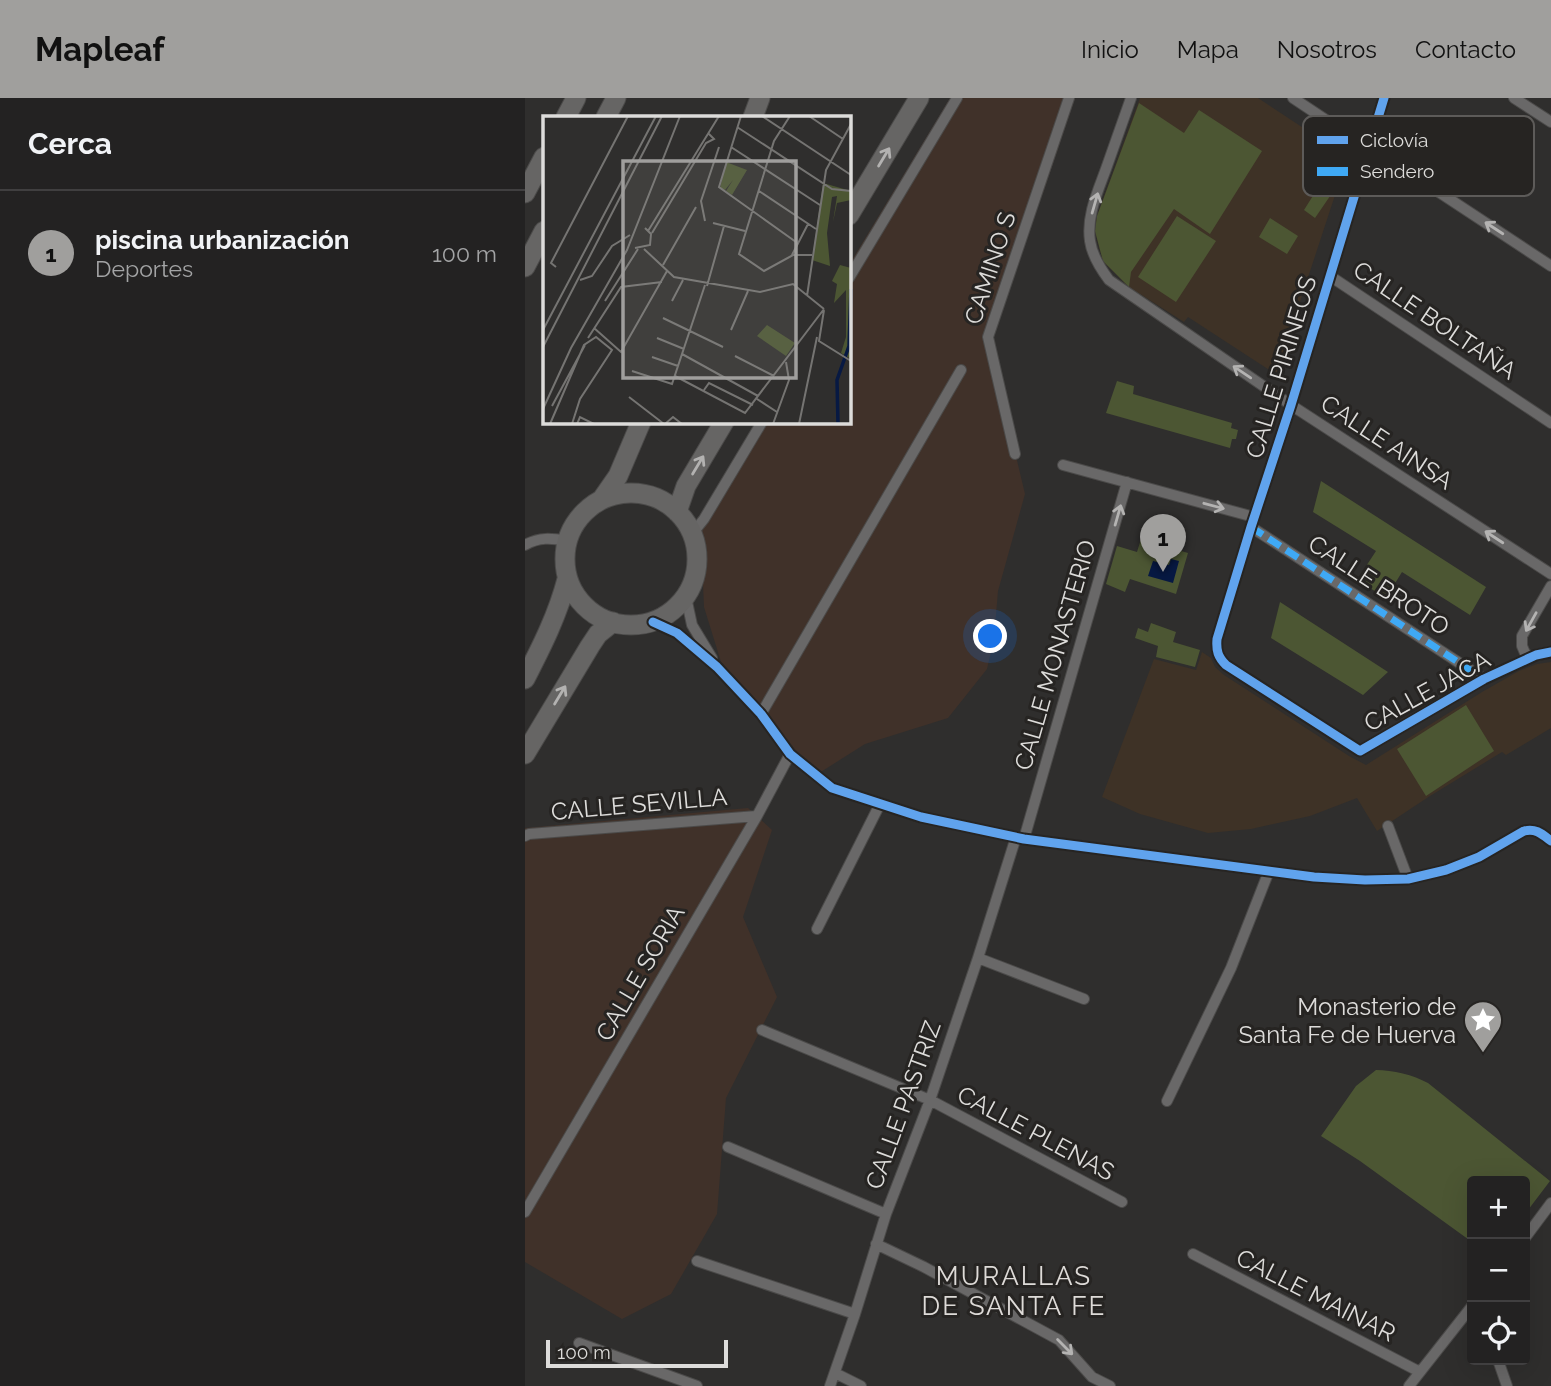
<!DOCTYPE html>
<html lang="es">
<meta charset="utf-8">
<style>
:root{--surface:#232222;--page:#2b2a2a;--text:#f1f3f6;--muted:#a3a4a5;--line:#403f40;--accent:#a09f9d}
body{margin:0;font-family:Raleway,sans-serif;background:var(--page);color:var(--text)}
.controls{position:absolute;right:21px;bottom:21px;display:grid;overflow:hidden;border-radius:7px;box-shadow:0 7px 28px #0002}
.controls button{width:63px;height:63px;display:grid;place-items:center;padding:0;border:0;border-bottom:2px solid var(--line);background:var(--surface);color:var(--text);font:35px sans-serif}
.scale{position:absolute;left:21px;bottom:18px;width:182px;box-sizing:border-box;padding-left:7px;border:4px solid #dddcda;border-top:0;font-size:19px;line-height:24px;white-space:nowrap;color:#dddcda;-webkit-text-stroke:5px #262422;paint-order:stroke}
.you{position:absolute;left:466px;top:539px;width:24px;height:24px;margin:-18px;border:5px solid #fff;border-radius:50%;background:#1a73e8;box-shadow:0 0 0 10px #1a73e833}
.badge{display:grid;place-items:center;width:46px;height:46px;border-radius:50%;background:var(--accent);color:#111;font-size:23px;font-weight:700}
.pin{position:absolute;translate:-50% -58px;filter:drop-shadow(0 2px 4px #0008)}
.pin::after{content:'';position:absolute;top:37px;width:24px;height:21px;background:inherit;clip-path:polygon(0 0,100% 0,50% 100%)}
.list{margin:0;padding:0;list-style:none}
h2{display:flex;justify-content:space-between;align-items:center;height:91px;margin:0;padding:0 28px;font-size:30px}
h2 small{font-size:23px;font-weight:400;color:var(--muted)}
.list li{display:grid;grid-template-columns:46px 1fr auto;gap:21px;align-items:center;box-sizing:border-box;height:126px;padding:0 28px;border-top:2px solid var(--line)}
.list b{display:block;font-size:26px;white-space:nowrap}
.list p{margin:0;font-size:23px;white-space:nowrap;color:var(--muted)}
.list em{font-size:23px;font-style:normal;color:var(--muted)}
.icon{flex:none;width:38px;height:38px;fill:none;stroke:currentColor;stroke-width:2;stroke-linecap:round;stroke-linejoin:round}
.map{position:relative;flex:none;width:1026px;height:1288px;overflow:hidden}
header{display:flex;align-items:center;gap:42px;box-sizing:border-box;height:98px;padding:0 35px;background:var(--accent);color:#111}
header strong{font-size:33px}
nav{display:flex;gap:38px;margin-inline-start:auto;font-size:24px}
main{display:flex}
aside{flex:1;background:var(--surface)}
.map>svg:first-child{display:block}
.industrial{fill:#403129}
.education{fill:#3e3226}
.green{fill:#4c5633}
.water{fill:#071943}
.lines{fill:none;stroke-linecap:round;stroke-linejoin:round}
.street-casing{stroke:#4b4a49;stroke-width:12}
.highway-casing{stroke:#4b4a49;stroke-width:21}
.path{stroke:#6c6b6b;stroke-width:2.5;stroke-dasharray:5 5;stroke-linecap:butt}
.street{stroke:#696868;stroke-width:10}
.highway{stroke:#666564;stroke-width:19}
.quiet{stroke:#3fa9f5;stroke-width:7;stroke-dasharray:14 7;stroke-linecap:butt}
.cycleway-casing{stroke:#262422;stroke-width:13}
.cycleway{stroke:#60a3ed;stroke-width:9}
.oneway{stroke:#b3b2b1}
.oneway2{stroke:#b4b3b2}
.labels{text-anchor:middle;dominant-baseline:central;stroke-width:6;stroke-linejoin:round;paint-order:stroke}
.street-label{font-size:24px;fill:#dddcda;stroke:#262422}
.poi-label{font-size:24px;fill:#dddcda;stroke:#262422;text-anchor:end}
.neighbourhood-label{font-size:26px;letter-spacing:2px;fill:#dedbd8;stroke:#262422}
.inset-river{fill:none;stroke:#071943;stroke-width:3.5}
.inset-road{fill:none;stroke:#757472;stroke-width:2}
.view{fill:#a09f9d;fill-opacity:0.15;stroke:#a09f9d;stroke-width:3.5}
.inset-edge{fill:none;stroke:#dddcda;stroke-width:3.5}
.key{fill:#262422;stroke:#5d5b59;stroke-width:2}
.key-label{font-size:19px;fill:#dddcda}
</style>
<header>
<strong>Mapleaf</strong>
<nav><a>Inicio</a><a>Mapa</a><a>Nosotros</a><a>Contacto</a></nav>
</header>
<main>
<aside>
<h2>Cerca<small></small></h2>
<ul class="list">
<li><span class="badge">1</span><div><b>piscina urbanización</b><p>Deportes</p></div><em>100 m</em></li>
</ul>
</aside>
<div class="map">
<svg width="1026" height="1288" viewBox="0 0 1026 1288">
<rect width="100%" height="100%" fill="#2f2e2d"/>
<path class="industrial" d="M425,0H550L519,92L463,241L500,396L473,493L469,541L462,571L423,620L340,646L291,677L246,622L196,564L179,509L175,418L231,324H324V167Z
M223,710L247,732L218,819L252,899L201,1000L192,1116L146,1196L97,1221L0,1164V730Z"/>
<path class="education" d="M615,0H733L821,58L811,75L814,85L752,274L749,275L663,219L659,224L604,189L578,163L570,133L572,118Z
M677,554L686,560L690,569L699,577L824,658L841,667L957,594L994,573L1012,566L1026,564V630L981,657L977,654L905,698L852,733L832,700L785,718L726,731L683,735L615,716L577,699L629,561L671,572Z"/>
<path class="green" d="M614,5L659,35L674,12L737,53L685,136L649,111L606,174L604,189L578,163L570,133L572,118Z
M801,77L814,85L790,120L779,112Z
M652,118L691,143L651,204L613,179Z
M745,120L773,138L762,156L734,139Z
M592,283L609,288L608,296L707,325L706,330L713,332L711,341H707L705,350L581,315Z
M796,383L961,489L945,517L877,474L861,500L832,482L851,453L788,414Z
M616,441L663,455L651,496L605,481L600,494L581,486L592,448L612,454Z
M755,504L863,574L838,597L746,540Z
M626,525L651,534L648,544L675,552L670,569L631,559L633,548L610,540L613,530L623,534Z
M941,607L969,653L901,698L872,651Z
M851,972C868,972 888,977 903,985L1025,1083L1000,1116V1083H947V1144L835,1063L796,1038L831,988Z"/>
<path class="water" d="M646,461L654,463L648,485L623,478L628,463L644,467Z"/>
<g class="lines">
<defs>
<path id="street" d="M606,0C598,23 590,45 582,68C574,91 561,117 565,143C567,157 575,170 584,182L766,307L1026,476
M768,0L819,34L844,48L1026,168
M859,0L766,307L726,429L692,541C691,553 693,559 701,567L835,653L959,581L1011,557L1026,554
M989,0L1026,24
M805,178L1026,325
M324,180L432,0
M490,356L463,239L544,0
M538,367L729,419
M726,429L959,581
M167,436L179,421L237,324
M0,447C14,439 26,440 42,443
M161,499L167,527L187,560
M128,524L152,535L192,569L236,616L265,656L307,690L396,719L499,741L789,779L840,782L883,781L921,772L954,759L999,733C1011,730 1017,736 1026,743
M1005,559L1000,555L997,548V538L1026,488
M236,616L436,272
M863,728L883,781
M0,738L4,736L232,718
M499,741L602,384
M292,831L355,706
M453,860L559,901
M237,932L405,1002L597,1104
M642,1003L706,870L744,773
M203,1049L361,1116
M0,1114L232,718L265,656
M1000,1140L1026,1105
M351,1146L399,1169L534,1242L567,1279L585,1288
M668,1156L895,1274
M172,1163L330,1216
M54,1245L172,1288
M973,1262L982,1288
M310,1275L336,1288
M305,1288L330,1216L361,1116L405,1002L453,860L491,739
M884,1288L947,1208"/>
<path id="highway" d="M41,19L51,0
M81,19L91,0
M228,19L235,0
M0,95L19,59
M324,117L394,0
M0,169L19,133
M40 461a66 66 0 1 1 132 0a66 66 0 1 1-132 0Z
M77,401L93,378L116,324
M152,414L161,388L199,324
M0,581C17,548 33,516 42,481
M0,656L65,548L73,536L88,524"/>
</defs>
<use href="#street" class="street-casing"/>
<use href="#highway" class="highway-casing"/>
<path class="path" d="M803,75L808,78"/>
<use href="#street" class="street"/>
<use href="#highway" class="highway"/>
<path class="quiet" d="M726,429L959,581"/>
<defs>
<path id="cycleway" d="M859,0L766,307L726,429L692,541C691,553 693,559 701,567L835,653L959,581L1011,557L1026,554
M128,524L152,535L192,569L236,616L265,656L307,690L396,719L499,741L789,779L840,782L883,781L921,772L954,759L999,733C1011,730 1017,736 1026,743"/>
</defs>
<use href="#cycleway" class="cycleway-casing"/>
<use href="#cycleway" class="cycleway"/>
</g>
<defs><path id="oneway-shaft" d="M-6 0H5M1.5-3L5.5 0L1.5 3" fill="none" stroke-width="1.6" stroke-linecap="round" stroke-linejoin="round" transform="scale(1.75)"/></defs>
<g class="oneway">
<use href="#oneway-shaft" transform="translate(359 59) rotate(-59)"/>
<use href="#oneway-shaft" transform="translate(173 367) rotate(-59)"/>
<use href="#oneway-shaft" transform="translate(35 597) rotate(-59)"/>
</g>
<g class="oneway2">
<use href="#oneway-shaft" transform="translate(570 105) rotate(-74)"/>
<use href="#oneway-shaft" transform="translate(969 130) rotate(-147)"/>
<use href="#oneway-shaft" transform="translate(717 274) rotate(-146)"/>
<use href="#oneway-shaft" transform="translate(689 408) rotate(15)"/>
<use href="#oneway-shaft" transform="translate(593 417) rotate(-74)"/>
<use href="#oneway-shaft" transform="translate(969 439) rotate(-147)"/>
<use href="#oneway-shaft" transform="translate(1006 524) rotate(119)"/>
<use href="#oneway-shaft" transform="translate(540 1249) rotate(45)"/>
</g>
<defs>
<symbol id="sight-pin" viewBox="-11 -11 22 30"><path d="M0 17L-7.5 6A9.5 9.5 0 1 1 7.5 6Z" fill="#a09f9d" stroke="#262422"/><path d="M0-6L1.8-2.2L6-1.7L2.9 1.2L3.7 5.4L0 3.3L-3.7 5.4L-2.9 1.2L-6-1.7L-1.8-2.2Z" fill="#fff"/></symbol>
</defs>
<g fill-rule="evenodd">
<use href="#sight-pin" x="936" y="900" width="44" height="60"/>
</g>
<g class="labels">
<g class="street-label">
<text transform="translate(465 170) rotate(-72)">CAMINO S</text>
<text transform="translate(910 222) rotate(34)">CALLE BOLTAÑA</text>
<text transform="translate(756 269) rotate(-73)">CALLE PIRINEOS</text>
<text transform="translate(862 344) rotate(33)">CALLE AINSA</text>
<text transform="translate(854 487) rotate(33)">CALLE BROTO</text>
<text transform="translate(530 557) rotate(-74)">CALLE MONASTERIO</text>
<text transform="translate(902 593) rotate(-29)">CALLE JACA</text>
<text transform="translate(114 706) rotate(-5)">CALLE SEVILLA</text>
<text transform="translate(115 875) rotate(-60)">CALLE SORIA</text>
<text transform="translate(378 1007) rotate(-70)">CALLE PASTRIZ</text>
<text transform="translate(511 1035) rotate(28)">CALLE PLENAS</text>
<text transform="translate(791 1197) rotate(27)">CALLE MAINAR</text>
</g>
<g class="poi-label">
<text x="931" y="908">Monasterio de<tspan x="931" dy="28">Santa Fe de Huerva</tspan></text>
</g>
<g class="neighbourhood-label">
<text x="489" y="1178">MURALLAS<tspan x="489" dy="30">DE SANTA FE</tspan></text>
</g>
</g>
<g transform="translate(18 18)">
<rect width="308" height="308" fill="#2f2e2d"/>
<path d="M183,46L204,54L189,79L183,75L190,64L182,74L177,72ZM280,67L308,75V84L294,87L290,106L294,80L289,81L284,117L287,150L269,144ZM297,149L308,152V243L298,237L303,221V174L291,187L294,168L289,165ZM224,209L252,227L243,240L214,220Z" fill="#4c5633"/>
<path class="inset-river" d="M295,308L294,264L306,230L308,173"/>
<path class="inset-road" d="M198,0L176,71L253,126M219,0L308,59M247,0L231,25L196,138L221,155L250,139H269M266,0L300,23M194,11L289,73L308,75M188,31L277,89M216,75L273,113M162,105L158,85L176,31M170,107L202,115M105,115L176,0M109,117L163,27L171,23L166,18M92,132L107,129L108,118L102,112M101,133L131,161L217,176L250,168L281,193M249,139L265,108M120,149L153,91M13,151L8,147L85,0M37,164L49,160L69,130L87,119M164,170L181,110M264,180L283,54L308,8M62,185L95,133M129,185L140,164M281,194L276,225L308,245M120,202L180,231M51,212L78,236L124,155M0,214L113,0M188,214L205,175M45,222L78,171L119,166M114,222L141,233M0,231L119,0M139,238L215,280M192,240L231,260M109,241L135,250M89,255L129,268L162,169M132,260L202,297L281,193M161,274L166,267L210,289M86,281L121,308M214,283L234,296M9,290L42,229M0,293L28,232L84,134L137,0M7,308L41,229L53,221L69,234L37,283L29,308M34,308L37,301L51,308M122,308L130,301L139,308M230,308L246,264L243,246M256,308L274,221"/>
<path class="view" d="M80,45H253V262H80Z"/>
<rect width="308" height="308" class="inset-edge"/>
</g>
<rect x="778" y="18" width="231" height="80" rx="10" class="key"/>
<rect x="792" y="38" width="31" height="8" fill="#60a3ed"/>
<rect x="792" y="69" width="31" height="9" fill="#3fa9f5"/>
<g class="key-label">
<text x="835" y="49">Ciclovía</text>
<text x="835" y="80">Sendero</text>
</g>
</svg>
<div class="controls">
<button>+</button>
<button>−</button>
<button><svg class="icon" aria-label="locate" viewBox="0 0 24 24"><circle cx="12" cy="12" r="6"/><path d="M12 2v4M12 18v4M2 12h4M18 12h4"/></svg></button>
</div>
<div class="scale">100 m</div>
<div class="you"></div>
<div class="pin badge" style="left:638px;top:474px">1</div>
</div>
</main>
